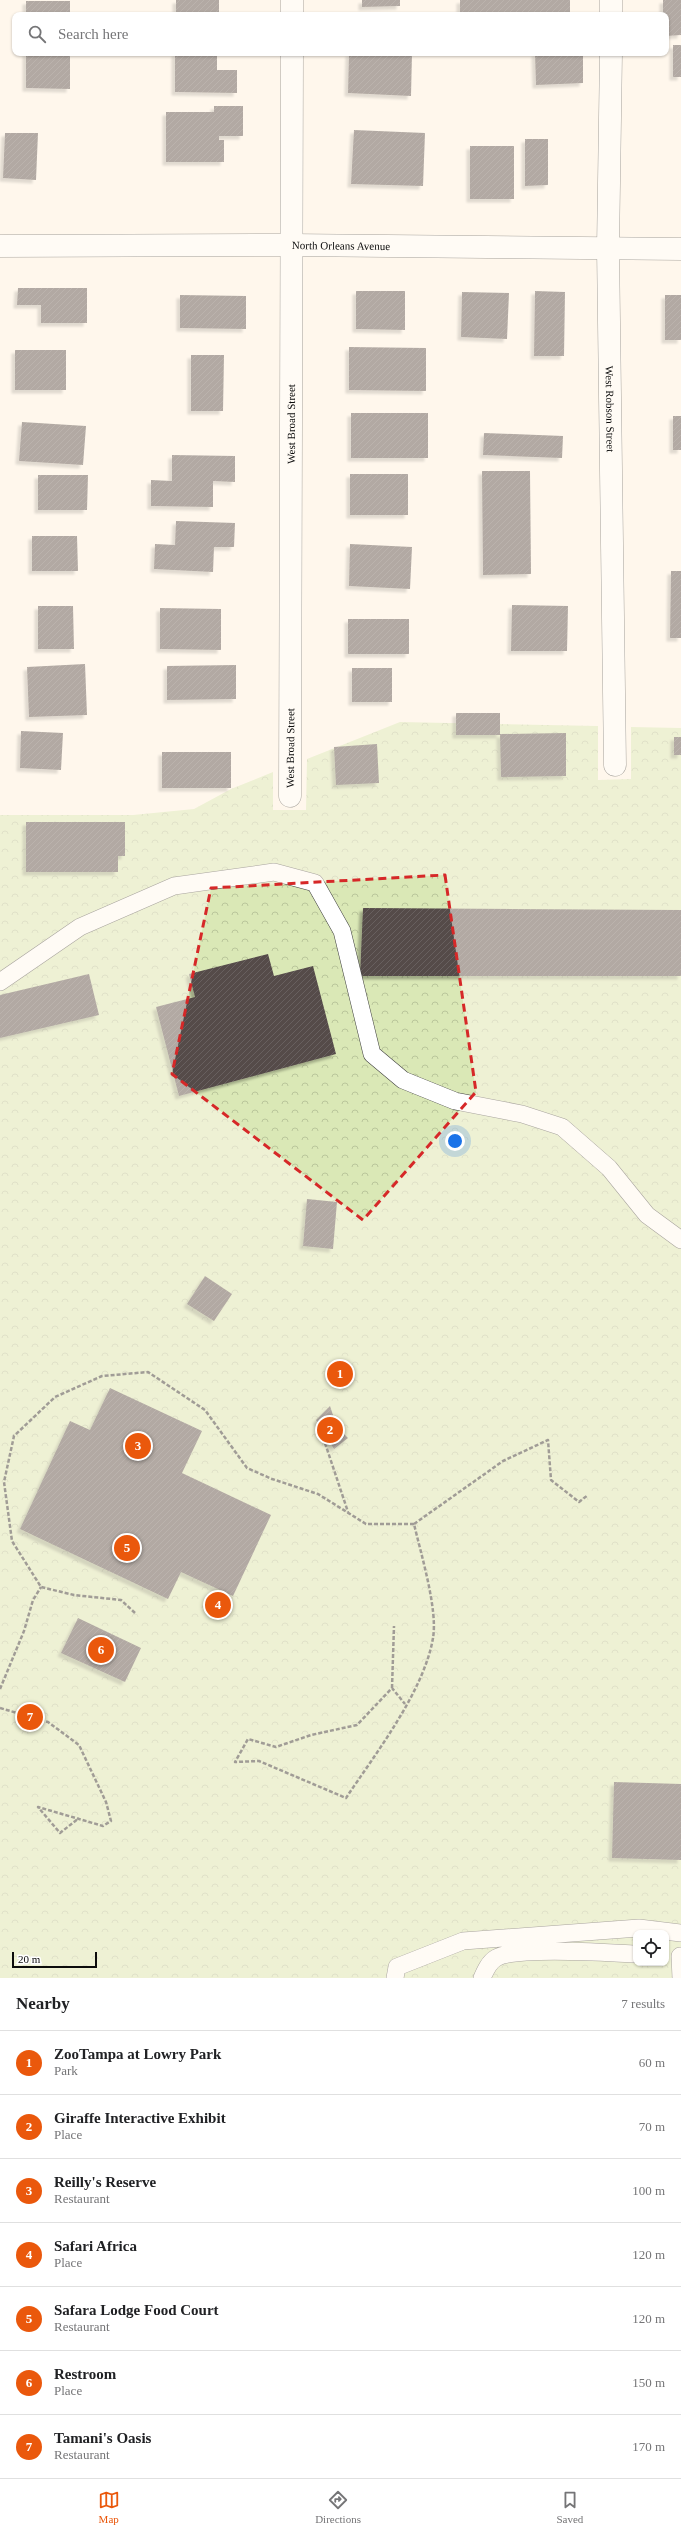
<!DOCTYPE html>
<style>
:root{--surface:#fff;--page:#f6f6f6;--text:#202124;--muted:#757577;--line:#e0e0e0;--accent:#ea580c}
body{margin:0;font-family:"Times New Roman",serif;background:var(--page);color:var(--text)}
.controls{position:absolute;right:12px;bottom:12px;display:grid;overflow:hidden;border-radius:8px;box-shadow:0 1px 3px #0004}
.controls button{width:36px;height:36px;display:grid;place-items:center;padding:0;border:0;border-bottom:1px solid var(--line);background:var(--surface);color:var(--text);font:20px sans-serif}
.scale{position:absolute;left:12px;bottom:10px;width:85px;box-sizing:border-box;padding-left:4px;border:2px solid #0c0c0c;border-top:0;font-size:11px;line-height:14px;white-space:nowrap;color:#0c0c0c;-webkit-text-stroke:3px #fff;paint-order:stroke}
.you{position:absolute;left:455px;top:1141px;width:14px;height:14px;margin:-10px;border:3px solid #fff;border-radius:50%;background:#1a73e8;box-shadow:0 0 0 6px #1a73e833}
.badge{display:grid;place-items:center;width:26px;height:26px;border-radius:50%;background:var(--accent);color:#fff;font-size:13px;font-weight:700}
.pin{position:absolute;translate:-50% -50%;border:2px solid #fff;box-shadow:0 1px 4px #0006}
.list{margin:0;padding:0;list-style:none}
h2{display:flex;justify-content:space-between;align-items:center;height:52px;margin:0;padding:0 16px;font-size:17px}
h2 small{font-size:13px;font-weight:400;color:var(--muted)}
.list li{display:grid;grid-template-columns:26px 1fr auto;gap:12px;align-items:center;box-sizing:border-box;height:64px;padding:0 16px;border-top:1px solid var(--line)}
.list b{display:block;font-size:15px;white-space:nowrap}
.list p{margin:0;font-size:13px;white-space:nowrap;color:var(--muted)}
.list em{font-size:13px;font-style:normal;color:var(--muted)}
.icon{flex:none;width:22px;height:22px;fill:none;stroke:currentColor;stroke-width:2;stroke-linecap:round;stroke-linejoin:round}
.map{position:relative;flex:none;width:681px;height:1978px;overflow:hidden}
.search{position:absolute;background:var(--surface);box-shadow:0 1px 3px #0004;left:12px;right:12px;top:12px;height:44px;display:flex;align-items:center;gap:10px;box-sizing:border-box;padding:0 14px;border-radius:8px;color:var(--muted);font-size:15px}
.sheet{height:500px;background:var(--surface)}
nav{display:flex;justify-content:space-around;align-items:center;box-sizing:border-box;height:56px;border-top:1px solid var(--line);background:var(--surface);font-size:11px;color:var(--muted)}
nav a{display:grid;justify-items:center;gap:2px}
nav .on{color:var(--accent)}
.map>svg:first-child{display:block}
.park{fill:url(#park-crowns);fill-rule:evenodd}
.building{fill:url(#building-hatch);filter:url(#shadow)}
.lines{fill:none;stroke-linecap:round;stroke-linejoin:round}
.lane-casing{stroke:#3f3f3f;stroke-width:18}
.street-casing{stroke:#3f3f3f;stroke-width:23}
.path{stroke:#2e2e2e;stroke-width:2.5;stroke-dasharray:4 2;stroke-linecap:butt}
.lane{stroke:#fff;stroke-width:17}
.street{stroke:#fff;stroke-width:22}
.marked{fill:none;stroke:#d62828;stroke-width:3;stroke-dasharray:8 5;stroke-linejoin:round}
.labels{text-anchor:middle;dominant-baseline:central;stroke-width:4;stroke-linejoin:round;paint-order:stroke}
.street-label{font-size:11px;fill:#0c0c0c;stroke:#fff}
</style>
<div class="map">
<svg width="681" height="1978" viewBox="0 0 681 1978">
<defs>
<pattern id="park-crowns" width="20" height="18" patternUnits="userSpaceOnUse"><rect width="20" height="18" fill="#dae8b6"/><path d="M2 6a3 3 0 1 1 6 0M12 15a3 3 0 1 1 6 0" fill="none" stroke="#bac69b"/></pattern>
<pattern id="building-hatch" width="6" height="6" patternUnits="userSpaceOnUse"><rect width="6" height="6" fill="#554b49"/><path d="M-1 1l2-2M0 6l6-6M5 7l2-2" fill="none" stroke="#68605f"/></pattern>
<filter id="shadow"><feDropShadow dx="-3.5" dy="3.5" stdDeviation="1" flood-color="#0004"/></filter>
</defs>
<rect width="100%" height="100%" fill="#fff7ec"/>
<path class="park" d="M400,722L598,726V780L631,779V727L681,728V1978H0V815H133L194,809L231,789L273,772V810H306L307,759ZM636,1933H666V1963H636Z"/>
<path class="building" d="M176,0H219V15H176Z
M362,0H400V6L362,7Z
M460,0H570V15H460Z
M663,0H681V35L666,36V15H663Z
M26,1H70V15H26Z
M673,45H681V77H673Z
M26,53H70V89L26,88Z
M175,53H217V70H237V93L175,92Z
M349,53H412L411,96L348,93Z
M535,53H583V83L536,85Z
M214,106H243V136H219V140H224V162H166V112H214Z
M354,130L425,133L423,186L351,184Z
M5,133H38L36,180L3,178Z
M525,139H548V185L525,186Z
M470,146H514V199H470Z
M18,288H87V323H41V305H17Z
M356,291H405V330L356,329Z
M535,291L565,292L564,356H534Z
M462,292L509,293L507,339L461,337Z
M180,295L246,296V329L180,328Z
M665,295H681V340H665Z
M349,347L426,348V391L349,390Z
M15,350H66V390H15Z
M191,355H224L223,411H191Z
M351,413H428V458H351Z
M673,416H681V450H673Z
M22,422L86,426L83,465L19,461Z
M484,433L563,436L562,458L483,455Z
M172,455L235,456V482L213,481V507L151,506V480L172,481Z
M482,471H530L531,574L483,575Z
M350,474H408V515H350Z
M38,475H88L87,510H38Z
M176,521L235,523L234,547H214L213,572L154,569L155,544L175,545Z
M32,536H77L78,571H32Z
M350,544L412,547L410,589L349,586Z
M671,571H681V638H670Z
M512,605L568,606L567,651H511Z
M38,606H73L74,649H38Z
M160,608L221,609V650L160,649Z
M348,619H409V654H348Z
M85,664L87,715L29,717L27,667Z
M236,665V699L167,700V666Z
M352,668H392V702H352Z
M456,713H500V735H456Z
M21,731L63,733L61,770L20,768Z
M566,733V776L501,777L500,734Z
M674,737H681V755H674Z
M377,744L379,783L336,785L334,747Z
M162,752H231V788H162Z
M26,822H125V856H118V872H26Z
M363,908L681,910V976H360Z
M268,954L274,976L313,966L336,1054L179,1096L156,1007L195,997L189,974Z
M89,974L99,1015L0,1038V995Z
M307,1199L337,1202L333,1249L303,1246Z
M205,1276L232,1294L214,1321L187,1304Z
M110,1388L202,1431L182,1473L271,1515L233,1596L181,1572L168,1599L20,1529L70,1421L90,1430Z
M330,1406L337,1427L348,1438L334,1449L316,1420Z
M78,1618L141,1648L125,1682L61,1653Z
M614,1782L681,1784V1860L612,1858Z"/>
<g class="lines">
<defs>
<path id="lane" d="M0,982L80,927L174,886L274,872L315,883L342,931L372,1054L403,1080L455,1101L522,1114L562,1127L609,1168L647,1215L681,1240
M680,1956L681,1978
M395,1978L397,1967L463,1941L639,1928L681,1933
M482,1978C485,1971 489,1962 496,1958C517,1946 608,1953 636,1954"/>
<g id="street">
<path d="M292,15V0"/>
<path d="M611,15V0"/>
<path id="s1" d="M611,53L608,248L615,765"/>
<path id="s2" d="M0,246L290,245L681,249"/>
<path id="s3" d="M290,796L292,53"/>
</g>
</defs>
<use href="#lane" class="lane-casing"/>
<use href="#street" class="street-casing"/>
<path class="path" d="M325,1443L348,1512
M414,1524L503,1461L548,1440L551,1480L579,1502L588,1495
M135,1613L121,1600L74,1595L41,1587L12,1541L4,1482L14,1436L55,1397L102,1376L148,1372L205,1410L247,1468L272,1479L318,1494L366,1524H414C421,1554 438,1610 433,1638C424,1691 376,1753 346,1798L259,1761L235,1762L248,1739L276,1747L311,1735L357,1725L392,1688L405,1704
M392,1688L394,1626
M0,1689L24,1631L33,1600L41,1587
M0,1708L48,1722L79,1745L106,1802L111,1821L103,1826L38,1807L60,1833L79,1818"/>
<use href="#lane" class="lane"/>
<use href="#street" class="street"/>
</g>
<path d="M0 0H681V1978H0ZM445,875L476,1092L363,1220L172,1074L211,888Z" fill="#fff7ec" fill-opacity=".55" fill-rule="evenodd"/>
<path class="marked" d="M445,875L476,1092L363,1220L172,1074L211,888Z"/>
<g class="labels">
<g class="street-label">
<text stroke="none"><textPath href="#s2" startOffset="341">North Orleans Avenue</textPath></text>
<text stroke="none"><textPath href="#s1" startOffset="356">West Robson Street</textPath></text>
<text stroke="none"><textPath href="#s3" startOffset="372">West Broad Street</textPath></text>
<text stroke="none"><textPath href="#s3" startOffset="48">West Broad Street</textPath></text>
</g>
</g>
</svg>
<div class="controls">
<button><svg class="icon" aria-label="locate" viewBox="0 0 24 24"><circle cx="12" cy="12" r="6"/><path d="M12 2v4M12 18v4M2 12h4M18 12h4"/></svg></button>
</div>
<div class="scale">20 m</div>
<div class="you"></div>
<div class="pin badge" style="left:340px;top:1374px">1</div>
<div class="pin badge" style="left:330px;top:1430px">2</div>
<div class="pin badge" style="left:138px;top:1446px">3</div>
<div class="pin badge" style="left:218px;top:1605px">4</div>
<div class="pin badge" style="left:127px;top:1548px">5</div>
<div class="pin badge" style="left:101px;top:1650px">6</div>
<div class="pin badge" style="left:30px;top:1717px">7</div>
<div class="search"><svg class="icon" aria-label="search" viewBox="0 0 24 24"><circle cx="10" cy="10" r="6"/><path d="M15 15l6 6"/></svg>Search here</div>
</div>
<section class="sheet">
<h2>Nearby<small>7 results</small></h2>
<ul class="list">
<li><span class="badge">1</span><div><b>ZooTampa at Lowry Park</b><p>Park</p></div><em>60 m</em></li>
<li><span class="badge">2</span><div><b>Giraffe Interactive Exhibit</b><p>Place</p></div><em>70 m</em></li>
<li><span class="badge">3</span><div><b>Reilly's Reserve</b><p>Restaurant</p></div><em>100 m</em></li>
<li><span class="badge">4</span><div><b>Safari Africa</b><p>Place</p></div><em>120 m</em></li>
<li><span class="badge">5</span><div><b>Safara Lodge Food Court</b><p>Restaurant</p></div><em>120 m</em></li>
<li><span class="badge">6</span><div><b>Restroom</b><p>Place</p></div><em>150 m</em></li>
<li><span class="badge">7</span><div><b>Tamani's Oasis</b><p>Restaurant</p></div><em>170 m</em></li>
</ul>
</section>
<nav>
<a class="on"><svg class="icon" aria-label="map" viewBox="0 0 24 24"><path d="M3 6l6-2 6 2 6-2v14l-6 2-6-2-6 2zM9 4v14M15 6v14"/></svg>Map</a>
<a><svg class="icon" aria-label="directions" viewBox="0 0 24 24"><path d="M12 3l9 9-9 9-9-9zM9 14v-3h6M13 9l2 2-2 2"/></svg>Directions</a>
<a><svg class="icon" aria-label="saved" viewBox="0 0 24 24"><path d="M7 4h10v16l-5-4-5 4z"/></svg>Saved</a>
</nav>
